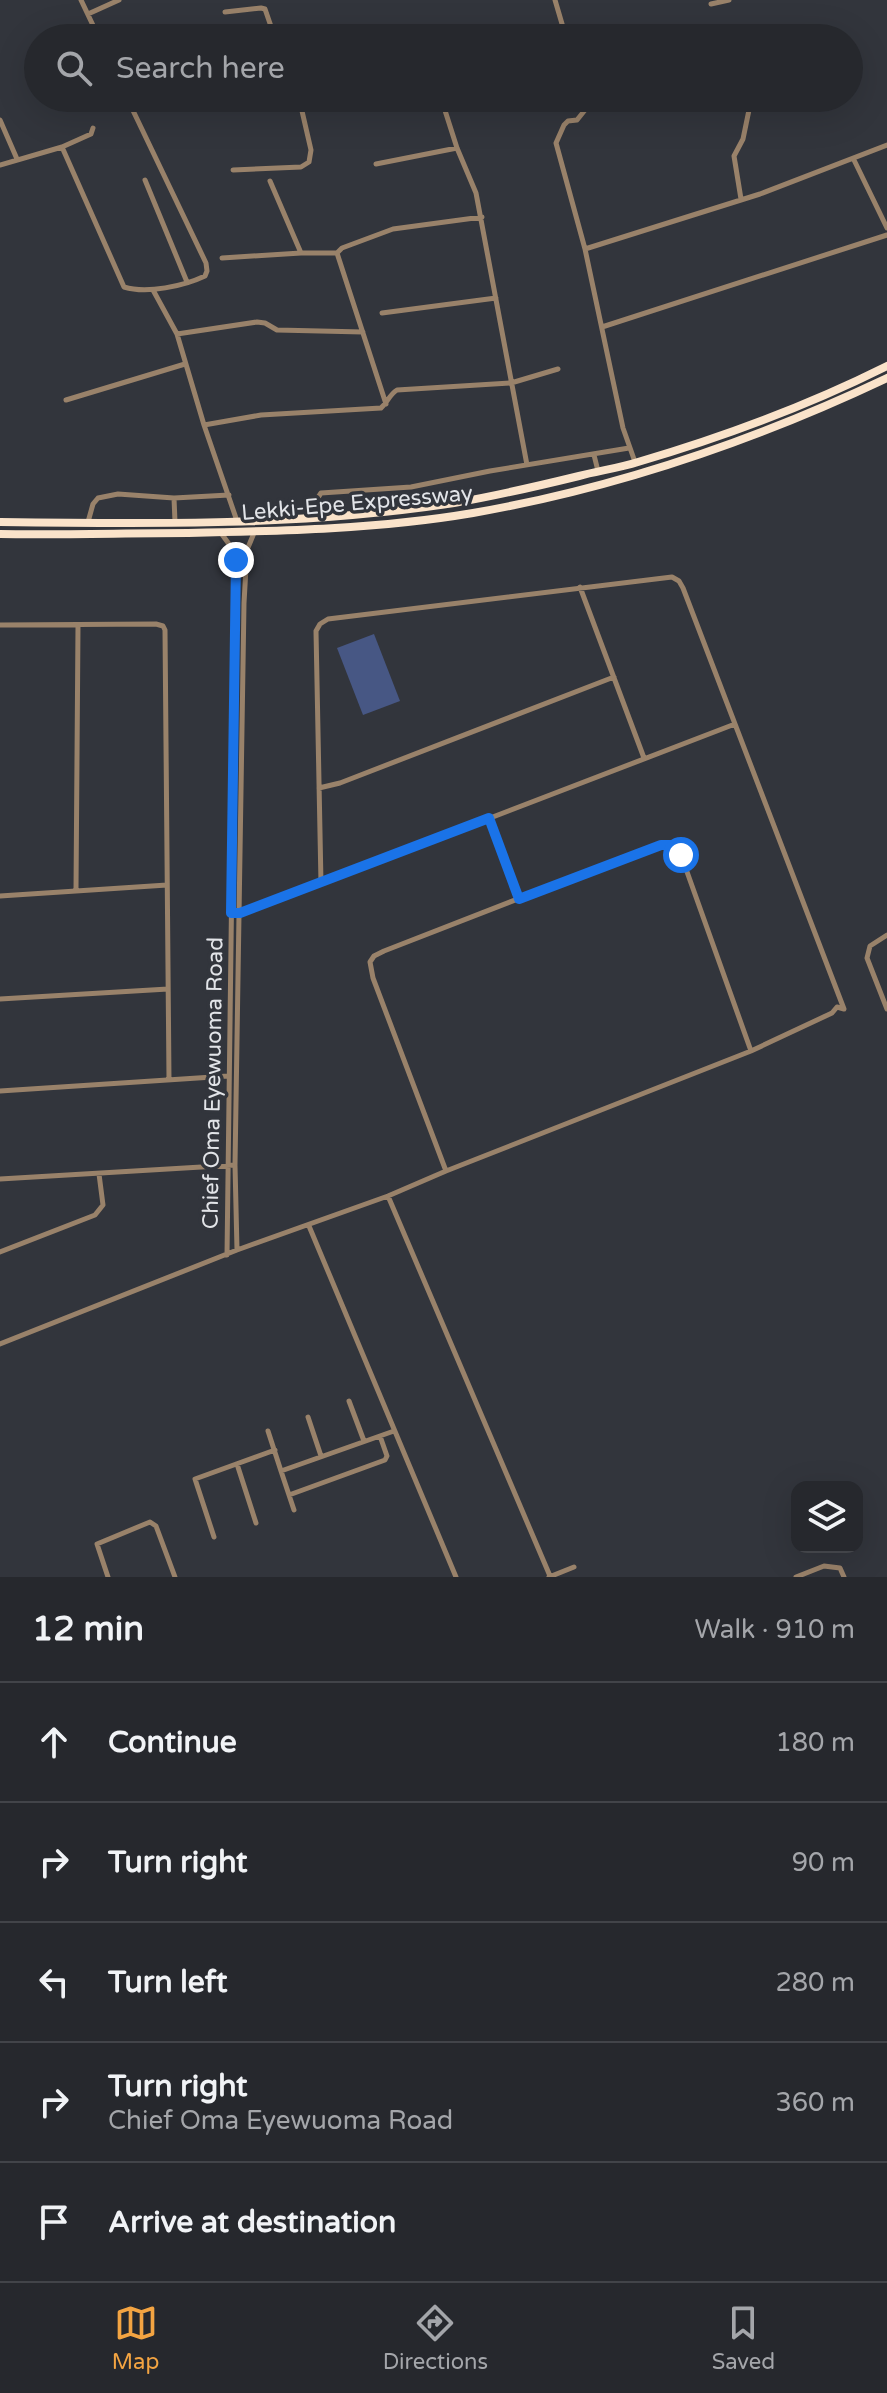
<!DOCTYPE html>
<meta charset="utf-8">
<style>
:root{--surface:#26282d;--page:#323439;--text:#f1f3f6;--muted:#a4a6aa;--line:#424449;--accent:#f3a442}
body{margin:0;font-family:"Varela Round",sans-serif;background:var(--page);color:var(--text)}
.controls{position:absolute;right:24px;bottom:24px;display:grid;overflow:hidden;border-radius:16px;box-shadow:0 8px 32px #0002}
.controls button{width:72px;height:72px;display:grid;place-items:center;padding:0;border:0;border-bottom:2px solid var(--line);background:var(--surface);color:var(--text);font:40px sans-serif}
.stop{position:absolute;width:24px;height:24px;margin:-18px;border:6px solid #1a73e8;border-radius:50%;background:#fff}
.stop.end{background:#1a73e8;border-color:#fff;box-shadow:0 2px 8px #0008}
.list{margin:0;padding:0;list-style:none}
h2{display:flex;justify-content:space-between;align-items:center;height:104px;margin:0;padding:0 32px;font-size:34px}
h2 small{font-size:26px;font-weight:400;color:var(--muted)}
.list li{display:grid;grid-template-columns:52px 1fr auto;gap:24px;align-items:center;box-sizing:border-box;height:120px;padding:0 32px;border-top:2px solid var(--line)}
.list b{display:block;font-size:30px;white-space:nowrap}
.list p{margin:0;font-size:26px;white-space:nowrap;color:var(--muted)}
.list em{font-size:26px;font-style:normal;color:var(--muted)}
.icon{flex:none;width:44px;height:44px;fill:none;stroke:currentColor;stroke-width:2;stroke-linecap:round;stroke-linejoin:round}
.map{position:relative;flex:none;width:887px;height:1577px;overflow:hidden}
.search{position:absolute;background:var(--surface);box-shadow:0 8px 32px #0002;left:24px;right:24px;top:24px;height:88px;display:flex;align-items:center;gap:20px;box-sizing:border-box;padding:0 28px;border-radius:44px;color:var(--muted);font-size:30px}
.sheet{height:704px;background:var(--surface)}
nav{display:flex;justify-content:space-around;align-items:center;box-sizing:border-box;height:112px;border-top:2px solid var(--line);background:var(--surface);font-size:22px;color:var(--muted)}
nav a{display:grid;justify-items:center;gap:4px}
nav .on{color:var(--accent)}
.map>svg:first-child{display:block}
.green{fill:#475784}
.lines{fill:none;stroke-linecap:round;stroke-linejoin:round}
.minor{stroke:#99826a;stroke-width:5}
.trunk{stroke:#fae3ca;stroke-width:8}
.route{stroke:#1a73e8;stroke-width:10}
.labels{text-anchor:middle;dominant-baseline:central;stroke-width:7;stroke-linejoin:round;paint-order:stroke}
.street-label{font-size:22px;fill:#e2e4e8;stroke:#32353c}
</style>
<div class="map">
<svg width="887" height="1577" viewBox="0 0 887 1577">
<rect width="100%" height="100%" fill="#32353c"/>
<path class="green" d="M374,634L400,701L363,715L337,648Z"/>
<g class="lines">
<path class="minor" d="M81,0L99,38
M711,4L729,0
M225,12L261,8L265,9L275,38
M88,14L119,0
M554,38L565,34L555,0
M441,98L457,148L476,193L527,465
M582,98L585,110L577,120L568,121L564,125L556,143L585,249L623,428L635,462
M0,120L17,159
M93,128L91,134L62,147L124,287C147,294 184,286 205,276L207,271L206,263L127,98
M854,160L887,228
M376,164L457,148
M0,165L62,147
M233,170L301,167L309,162L311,150L299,98
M145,180L187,282
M270,181L301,253H337L342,248L393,229L482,217
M741,199L734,156L743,139L749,110
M585,249L760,194L887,145
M337,253L386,404
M222,258L301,253
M153,290L177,334L204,425L237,521
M382,313L496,298
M602,327L887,235
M177,334L257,322L265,323L277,330L363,332
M66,400L185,364
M204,425L261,415L381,408C388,402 389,395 397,390L511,383L558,369
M594,455L598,471
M174,498L175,522
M318,517L317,499L321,493L411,487L490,471L629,448
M88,522L93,504L98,498L118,494L174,498L229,495
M221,533L234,551L236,560L227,1255
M580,587L644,758
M0,625L156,624L163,626L165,630L169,1079
M319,788L340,783L614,677
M489,818L519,899
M76,890L78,626
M0,896L167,885
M239,913L321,883L735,724
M887,935L870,946L867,958L887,1009
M0,999L168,989
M0,1091L228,1076
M446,1171L373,978L370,962L374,956L384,951L646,849L671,845L681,855L751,1051
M0,1179L235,1165
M388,1196L550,1576
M309,1226L456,1577
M237,1250L235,1165L244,603L247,550L254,533
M0,1252L95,1215L103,1205L99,1174
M0,1344L237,1250L388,1196L446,1171L751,1051L832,1013L837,1007L844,1009L683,588L679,581L672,577L328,619L320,624L316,631L321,883
M349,1401L364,1441
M308,1417L321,1456
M268,1431L281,1471L394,1431
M237,1464L256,1523
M281,1471L294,1510
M289,1495L385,1460L387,1456L380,1436
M214,1537L195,1479L275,1450
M108,1577L97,1544L150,1522L156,1526L175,1577
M549,1577L574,1567
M796,1577L824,1566L840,1568L844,1577"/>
<path class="trunk" d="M0,522C151,524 305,526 454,503C496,496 538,486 579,476C598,471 619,468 638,462C723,437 807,406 887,366
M0,534C63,535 126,533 188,533C283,531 379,529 473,513C616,488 756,440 887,378"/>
</g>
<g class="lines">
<path class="route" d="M236,560L231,913H240L489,818L519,899L661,845H671L681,855"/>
</g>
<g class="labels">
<g class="street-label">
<text transform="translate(357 503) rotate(-5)">Lekki-Epe Expressway</text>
<text transform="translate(213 1083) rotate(-89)">Chief Oma Eyewuoma Road</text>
</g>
</g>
</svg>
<div class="controls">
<button><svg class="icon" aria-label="layers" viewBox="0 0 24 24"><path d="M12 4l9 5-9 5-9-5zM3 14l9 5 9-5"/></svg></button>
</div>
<div class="stop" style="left:681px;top:855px"></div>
<div class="stop end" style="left:236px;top:560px"></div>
<div class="search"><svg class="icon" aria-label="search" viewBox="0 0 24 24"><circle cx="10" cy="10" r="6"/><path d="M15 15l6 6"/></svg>Search here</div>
</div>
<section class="sheet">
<h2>12 min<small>Walk · 910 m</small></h2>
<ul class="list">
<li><svg class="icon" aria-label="ahead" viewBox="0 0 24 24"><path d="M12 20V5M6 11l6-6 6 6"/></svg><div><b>Continue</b></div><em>180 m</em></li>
<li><svg class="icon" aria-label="right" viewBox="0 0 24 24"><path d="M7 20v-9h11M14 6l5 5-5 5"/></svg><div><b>Turn right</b></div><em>90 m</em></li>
<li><svg class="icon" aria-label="left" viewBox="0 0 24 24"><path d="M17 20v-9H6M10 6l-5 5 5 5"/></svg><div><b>Turn left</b></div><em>280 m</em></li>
<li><svg class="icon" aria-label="right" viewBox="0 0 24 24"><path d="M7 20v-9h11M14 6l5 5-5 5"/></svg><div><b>Turn right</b><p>Chief Oma Eyewuoma Road</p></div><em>360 m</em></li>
<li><svg class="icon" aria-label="arrive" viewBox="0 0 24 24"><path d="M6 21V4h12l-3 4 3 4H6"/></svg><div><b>Arrive at destination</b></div></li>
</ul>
</section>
<nav>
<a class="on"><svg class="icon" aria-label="map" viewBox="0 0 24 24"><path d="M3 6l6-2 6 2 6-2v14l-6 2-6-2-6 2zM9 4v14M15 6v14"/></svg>Map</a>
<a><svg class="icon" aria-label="directions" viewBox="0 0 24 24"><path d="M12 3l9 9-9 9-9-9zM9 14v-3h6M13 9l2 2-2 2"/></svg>Directions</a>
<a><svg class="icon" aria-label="saved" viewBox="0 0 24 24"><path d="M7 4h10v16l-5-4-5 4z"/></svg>Saved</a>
</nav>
